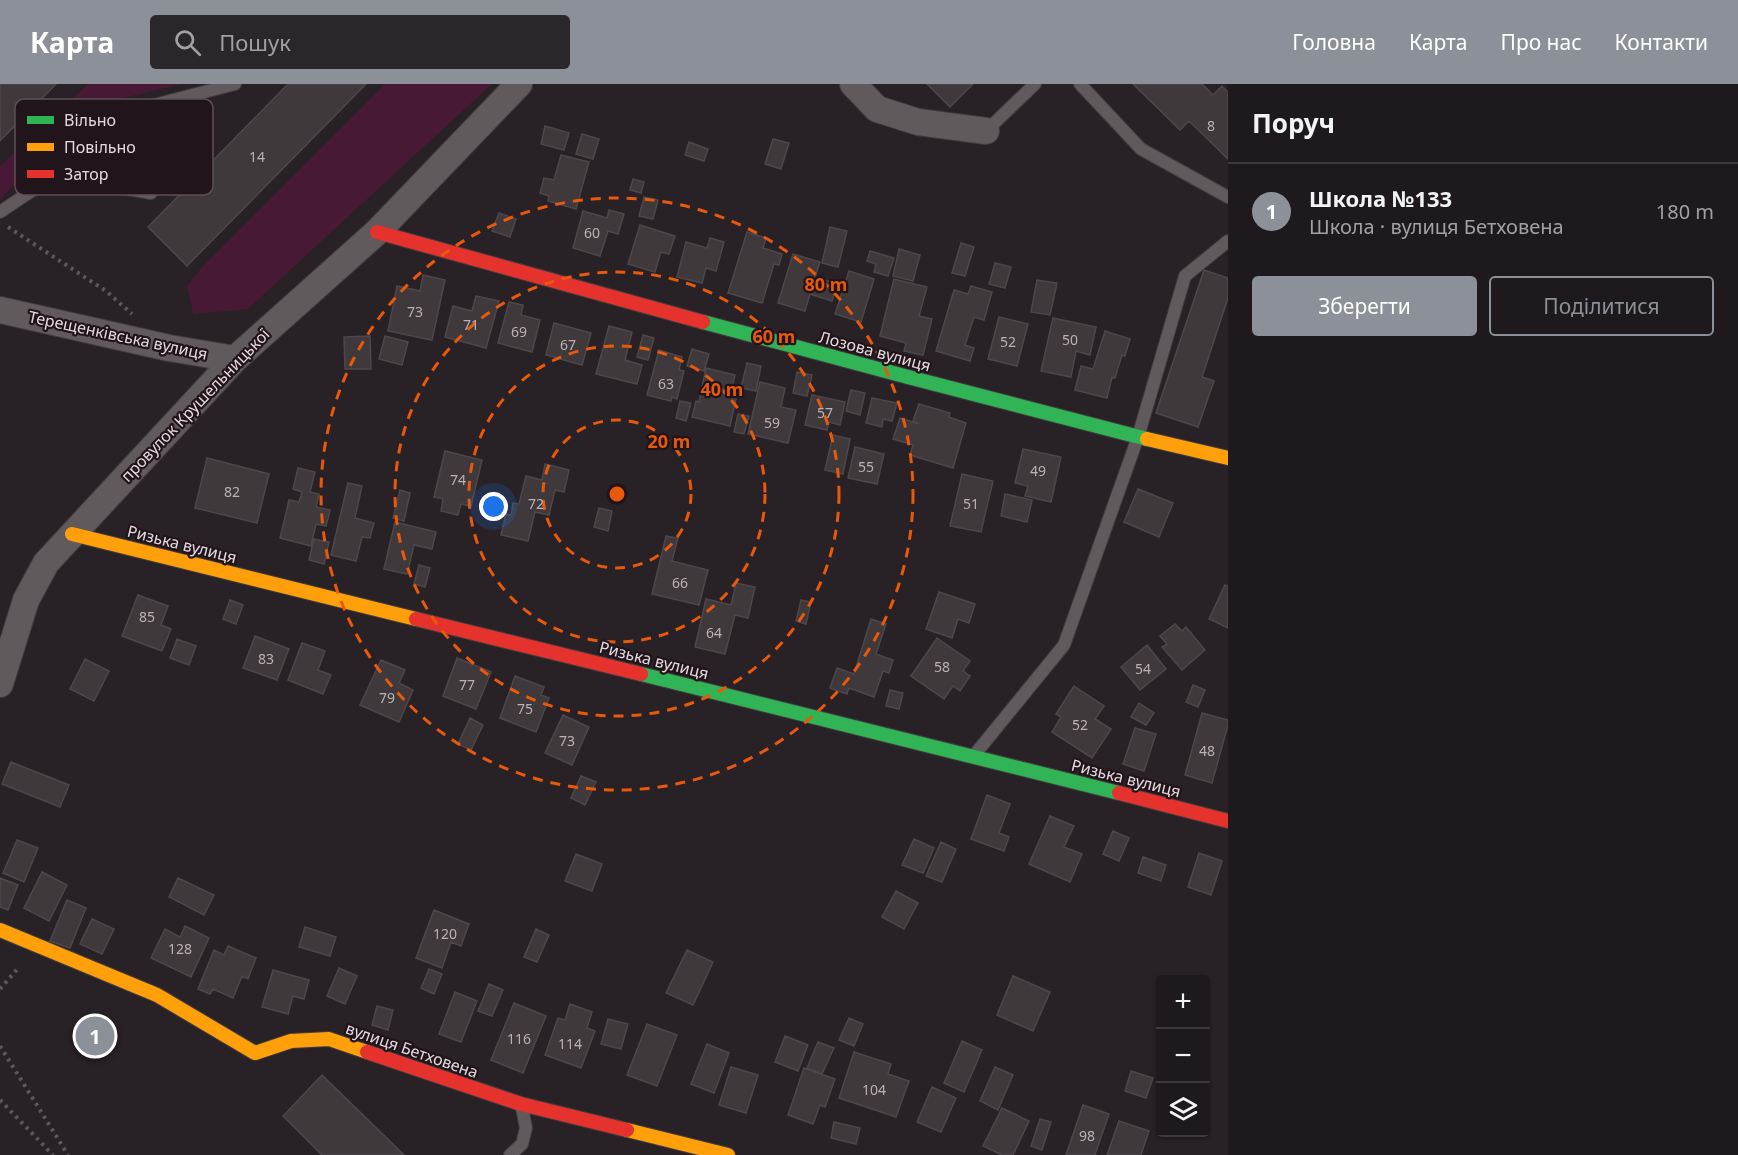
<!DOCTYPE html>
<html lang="uk">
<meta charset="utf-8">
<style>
:root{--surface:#1e191c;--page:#2b2629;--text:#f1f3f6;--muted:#a1a0a3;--line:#3c383b;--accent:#8c9099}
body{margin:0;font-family:"Noto Sans",sans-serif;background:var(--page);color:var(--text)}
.controls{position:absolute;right:18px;bottom:18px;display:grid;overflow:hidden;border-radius:6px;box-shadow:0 2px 4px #0004}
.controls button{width:54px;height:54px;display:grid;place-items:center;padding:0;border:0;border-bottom:2px solid var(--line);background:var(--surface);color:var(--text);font:30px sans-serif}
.you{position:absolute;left:494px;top:423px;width:21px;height:21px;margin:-15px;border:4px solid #fff;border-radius:50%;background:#1a73e8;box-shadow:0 0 0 9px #1a73e833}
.badge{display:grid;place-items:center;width:39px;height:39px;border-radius:50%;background:var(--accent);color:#fff;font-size:20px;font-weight:700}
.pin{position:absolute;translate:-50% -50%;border:3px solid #fff;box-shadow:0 2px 6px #0006}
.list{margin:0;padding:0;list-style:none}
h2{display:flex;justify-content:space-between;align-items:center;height:78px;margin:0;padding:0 24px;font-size:26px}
h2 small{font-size:20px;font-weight:400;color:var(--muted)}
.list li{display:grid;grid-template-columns:39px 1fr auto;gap:18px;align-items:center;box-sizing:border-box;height:96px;padding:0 24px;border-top:2px solid var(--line)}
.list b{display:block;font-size:22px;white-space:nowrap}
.list p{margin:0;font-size:20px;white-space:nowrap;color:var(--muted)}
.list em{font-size:20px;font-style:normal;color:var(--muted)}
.actions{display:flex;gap:12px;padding:18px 24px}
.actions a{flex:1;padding:14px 0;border:2px solid var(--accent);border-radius:6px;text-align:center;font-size:21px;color:var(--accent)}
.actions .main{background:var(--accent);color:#fff}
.icon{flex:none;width:33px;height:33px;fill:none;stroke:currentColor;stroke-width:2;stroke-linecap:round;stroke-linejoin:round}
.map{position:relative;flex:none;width:1228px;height:1071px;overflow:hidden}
header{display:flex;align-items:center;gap:36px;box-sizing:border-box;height:84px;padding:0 30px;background:var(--accent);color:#fff}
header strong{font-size:28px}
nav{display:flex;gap:33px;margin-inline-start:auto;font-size:21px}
.search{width:420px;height:54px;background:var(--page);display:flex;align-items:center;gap:15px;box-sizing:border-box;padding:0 21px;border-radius:6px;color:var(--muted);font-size:22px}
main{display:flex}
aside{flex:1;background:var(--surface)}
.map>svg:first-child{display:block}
.grass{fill:#471934}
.building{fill:#3f393c;stroke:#4d474b;stroke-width:1.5}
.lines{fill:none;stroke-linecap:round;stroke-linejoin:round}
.lane-casing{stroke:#423c40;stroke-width:14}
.street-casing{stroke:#423c40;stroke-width:28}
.fast-casing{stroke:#423c40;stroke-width:16}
.slow-casing{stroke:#423c40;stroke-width:16}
.jam-casing{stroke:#423c40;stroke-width:16}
.path{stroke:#5d575a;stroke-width:4;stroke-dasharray:3 4.5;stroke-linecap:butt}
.lane{stroke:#605a5d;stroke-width:12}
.street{stroke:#605a5d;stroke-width:26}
.fast{stroke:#30b455;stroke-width:14}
.slow{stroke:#ff9f0a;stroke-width:14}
.jam{stroke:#e5322d;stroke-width:14}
.ring{fill:none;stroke:#e8590c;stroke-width:3;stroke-dasharray:10 8}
.labels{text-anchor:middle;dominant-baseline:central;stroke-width:4.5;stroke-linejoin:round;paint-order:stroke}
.number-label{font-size:14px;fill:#bab2b6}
.street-label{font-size:16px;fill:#e3dade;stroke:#21151b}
.key{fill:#21151b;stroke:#5b5056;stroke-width:1.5}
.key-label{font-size:16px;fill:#e3dade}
.centre{fill:#e8590c;stroke:#21151b;stroke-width:3}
.ring-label{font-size:18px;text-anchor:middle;font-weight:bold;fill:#e8590c;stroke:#21151b;stroke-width:4.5;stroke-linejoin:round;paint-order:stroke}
</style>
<header>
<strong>Карта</strong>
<div class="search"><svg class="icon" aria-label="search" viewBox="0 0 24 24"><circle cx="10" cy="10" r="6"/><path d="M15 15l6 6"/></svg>Пошук</div>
<nav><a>Головна</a><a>Карта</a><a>Про нас</a><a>Контакти</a></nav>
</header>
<main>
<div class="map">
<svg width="1228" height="1071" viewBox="0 0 1228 1071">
<rect width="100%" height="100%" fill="#282125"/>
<path class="grass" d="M88,0H182L107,18L78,33L0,116V82Z
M385,0H492L248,225L193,230L187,202L201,184Z"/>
<path class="building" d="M0,0H56L0,57Z
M288,0H366L187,182L148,143Z
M927,0H973L950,23Z
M1133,0H1202L1213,11L1222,2L1228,8V75L1189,37L1180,46Z
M545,42L569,49L564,66L541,60Z
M582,50L599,55L593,75L576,70Z
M773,55L789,59L781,85L765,80Z
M689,58L708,65L704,77L685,71Z
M561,71L589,78L576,125L548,117L549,112L540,109L544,94L554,96Z
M633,95L644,98L641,109L630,106Z
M644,113L658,116L653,135L639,132Z
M609,126L624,130L618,150L608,147L600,172L573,164L583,127L607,134Z
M499,129L516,135L510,153L492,147Z
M640,141L675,152L669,170L661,168L655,188L628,180Z
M830,143L847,147L838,183L822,179Z
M747,148L766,154L763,164L782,170L779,181L774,180L762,219L728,209Z
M710,154L724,158L716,187L706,184L702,199L677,193L686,158L707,164Z
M961,159L974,163L965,192L952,189Z
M899,165L920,171L913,197L893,192Z
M870,167L894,174L888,192L874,188L876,180L867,177Z
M793,170L820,178L815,193L837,200L832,217L810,210L805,227L778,219Z
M995,179L1011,183L1005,204L989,200Z
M1204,186L1228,194V214L1202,293L1214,297L1198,343L1156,329Z
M849,187L874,195L861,238L835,230Z
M423,191L445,196L432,256L388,247L397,202L420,207Z
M894,195L927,203L919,232L932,235L923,271L904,267L906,259L880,252Z
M1037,196L1057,199L1050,231L1031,228Z
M971,202L992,208L984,236L974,233L965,261L974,264L970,277L936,267L954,206L968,210Z
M476,212L499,217L486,264L445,253L453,222L472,227Z
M509,218L523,221L521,231L540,236L532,268L498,259Z
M999,233L1028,240L1017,282L988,275Z
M1053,234L1096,243L1090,271L1076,267L1071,293L1041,287Z
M554,239L591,249L582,281L546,271Z
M609,242L632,248L625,276L642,281L637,300L596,290Z
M1105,247L1130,255L1125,272L1122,271L1115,294L1112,293L1107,314L1075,306L1081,282L1093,285Z
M643,251L654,254L648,276L637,273Z
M370,252L371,285H345L344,253Z
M385,252L408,258L402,281L379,275Z
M692,265L709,270L704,287L687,282Z
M659,266L682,273L679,286L684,287L677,315L672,313L671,317L647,311Z
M747,279L761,282L756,307L741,304Z
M706,284L735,291L730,313L736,315L730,342L692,333L696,317L699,318Z
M797,288L812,291L807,312L793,309Z
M760,298L785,304L781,323L796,326L788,359L748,350Z
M851,306L865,309L860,331L846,327Z
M812,311L845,318L840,341L829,338L827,346L805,341Z
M872,314L897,319L892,337L883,335L882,343L866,339Z
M680,317L691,319L686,337L676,334Z
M919,320L950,329L949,333L966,339L953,384L910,371L913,361L893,355L900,334L919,340L913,337Z
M738,330L749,332L744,350L734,348Z
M833,351L850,355L843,390L825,386Z
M855,363L884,370L877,400L848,394Z
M1023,365L1061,373L1051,418L1025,412L1028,402L1015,399Z
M445,367L482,376L471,422L461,420L458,431L441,427L443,415L434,413Z
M207,374L269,390L257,439L195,424Z
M545,380L569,386L564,408L555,406L549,431L535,428L528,457L501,451L506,430L511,431L513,419L519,420L526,392L542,396Z
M298,384L315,388L310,408L319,410L316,423L330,426L326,442L316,440L311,462L280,454L289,416L299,418L302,408L293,405Z
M962,390L993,397L981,448L950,442Z
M348,399L362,402L355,434L374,439L370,454L362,453L356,477L331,471Z
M1138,405L1173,419L1159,453L1124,438Z
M400,406L410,409L404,437L393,434Z
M1005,410L1032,416L1027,438L1001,432Z
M599,424L612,427L608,447L594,443Z
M395,438L436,448L432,465L414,461L407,490L384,485Z
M666,452L678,454L672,477L708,486L699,521L652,510Z
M314,455L329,458L324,480L309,476Z
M419,481L430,484L425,503L414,500Z
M736,499L755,503L748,534L735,531L725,570L695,563L706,515L731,521Z
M1225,501L1228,502V544L1209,535Z
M939,508L975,520L969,539L958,535L952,554L926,545Z
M138,511L168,522L161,541L171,545L162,567L122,552Z
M230,516L243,521L236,540L223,535Z
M801,516L811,518L806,540L796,537Z
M871,535L886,540L876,570L893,576L889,589L883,587L874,613L849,604L847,610L830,604L837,584L854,590Z
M1175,540L1182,547L1186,543L1205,566L1182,586L1162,563L1167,560L1160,552Z
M255,552L289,565L277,596L243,584Z
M937,554L970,577L963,587L970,592L960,607L953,602L944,615L911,592Z
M177,555L196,562L189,581L170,574Z
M302,559L325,567L318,586L331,591L323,610L288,596Z
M1147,561L1166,585L1140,606L1121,583Z
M457,574L491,588L476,625L443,612Z
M85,575L109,587L94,617L70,605Z
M381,576L405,586L399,599L413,606L399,638L360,621Z
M515,592L544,603L541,611L549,614L536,648L500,634Z
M1193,601L1205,606L1198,623L1186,618Z
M1074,602L1104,622L1095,635L1111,645L1092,674L1052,648L1061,633L1056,630Z
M890,606L903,609L899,625L886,622Z
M1139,619L1154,629L1146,641L1131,633Z
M1202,629L1228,636V641L1212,699L1185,691Z
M563,631L589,643L572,681L545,669Z
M470,634L483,641L471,666L458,660Z
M1135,644L1156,650L1144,687L1123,680Z
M11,678L69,701L60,723L2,700Z
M581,692L596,698L585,721L571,714Z
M987,711L1010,720L999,749L1009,753L1004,767L971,755Z
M1050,732L1074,742L1064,763L1082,770L1070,798L1029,780Z
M1113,747L1129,754L1119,777L1103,770Z
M914,755L934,764L923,789L902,781Z
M17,756L38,764L24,798L3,789Z
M941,758L956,765L942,798L926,792Z
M1199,769L1222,777L1211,811L1188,803Z
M576,770L602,780L592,807L565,797Z
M1143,773L1166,781L1161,797L1138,789Z
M42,788L67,801L49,837L24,824Z
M0,794L18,801L8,826L0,823Z
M178,794L214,811L204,831L169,813Z
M896,807L918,819L904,845L882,833Z
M67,816L86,824L70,864L50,857Z
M434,826L469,840L461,862L451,858L442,884L416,874Z
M92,835L114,845L102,870L80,860Z
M185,842L209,854L191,893L151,874L165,845L180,853Z
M305,843L336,853L330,872L299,863Z
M536,845L549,851L537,878L524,873Z
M228,862L256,874L248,895L242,892L233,914L213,905L210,910L198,905L214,866L224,871Z
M687,866L713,878L693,921L666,909Z
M339,884L357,892L345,920L327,912Z
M429,885L442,890L434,910L421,904Z
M273,886L309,896L304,915L293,912L288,930L262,923Z
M1013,892L1050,908L1033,947L997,931Z
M489,900L503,906L492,932L478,927Z
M455,908L477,917L461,958L439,950Z
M514,919L546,932L523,989L491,976Z
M570,920L592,928L587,944L595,947L581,984L545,971L558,934L565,936Z
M377,922L393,926L388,946L372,941Z
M849,934L863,940L854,962L839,956Z
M608,935L628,940L621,965L601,960Z
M647,940L677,951L657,1002L627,991Z
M785,952L808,961L798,987L775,978Z
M962,957L982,966L964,1008L944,999Z
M818,958L834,964L822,990L807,984Z
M707,960L729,969L714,1009L691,1000Z
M854,968L891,980L888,990L909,997L896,1033L839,1014Z
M731,983L758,991L746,1029L719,1021Z
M995,983L1013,991L998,1026L980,1017Z
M804,984L835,995L825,1023L820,1021L813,1040L788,1031Z
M1131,987L1153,994L1146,1014L1125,1007Z
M322,991L404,1071H322L283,1032Z
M932,1003L956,1014L941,1048L917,1038Z
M1083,1021L1109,1030L1095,1071H1066Z
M1002,1024L1029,1037L1013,1071H1002L983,1062Z
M1040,1035L1051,1038L1042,1066L1031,1062Z
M1119,1037L1149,1047L1141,1071H1107Z
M834,1038L860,1044L856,1060L831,1054Z"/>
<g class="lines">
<defs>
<path id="lane" d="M1080,0L1141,65L1228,113
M986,47L1035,0
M54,92L151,109
M0,128L54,92L100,35L235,0
M976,669L1064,561L1138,353L1185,192L1228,157
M510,1071L522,1060L526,1044L522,1024"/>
<path id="street" d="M853,0L877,25L918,38L986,47
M0,226L169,264L235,275
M0,600L26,516L46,479L235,275L377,148L519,0"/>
<path id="fast" d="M703,238L908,293L1147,355
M641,590L1119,709"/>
<path id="slow" d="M1147,355L1228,374
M72,450L416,535
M0,846L157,911L255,969L291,957L329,955L367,968
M627,1046L728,1071"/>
<path id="jam" d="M377,148L703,238
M416,535L641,590
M1119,709L1228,737
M367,968L521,1020L627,1046"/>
</defs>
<use href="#lane" class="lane-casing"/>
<use href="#street" class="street-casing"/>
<use href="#fast" class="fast-casing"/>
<use href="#slow" class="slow-casing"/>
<use href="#jam" class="jam-casing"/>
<path class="path" d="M8,143L106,207L132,230
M0,905L19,883
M0,962L68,1071
M0,1016L53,1071"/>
<use href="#lane" class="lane"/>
<use href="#street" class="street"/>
<use href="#fast" class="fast"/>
<use href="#slow" class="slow"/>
<use href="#jam" class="jam"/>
</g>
<g class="ring">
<circle cx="617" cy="410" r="74"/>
<circle cx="617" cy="410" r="148"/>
<circle cx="617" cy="410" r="222"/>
<circle cx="617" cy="410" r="296"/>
</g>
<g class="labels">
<g class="number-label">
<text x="1211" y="41">8</text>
<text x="257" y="72">14</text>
<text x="592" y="148">60</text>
<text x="415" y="227">73</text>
<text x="471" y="240">71</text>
<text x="519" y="247">69</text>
<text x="1070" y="255">50</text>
<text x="1008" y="257">52</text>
<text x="568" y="260">67</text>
<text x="666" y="299">63</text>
<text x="825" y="328">57</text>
<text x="772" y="338">59</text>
<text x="866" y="382">55</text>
<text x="1038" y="386">49</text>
<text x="458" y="395">74</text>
<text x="232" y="407">82</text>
<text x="536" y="419">72</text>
<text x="971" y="419">51</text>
<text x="680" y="498">66</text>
<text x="147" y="532">85</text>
<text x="714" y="548">64</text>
<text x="266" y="574">83</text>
<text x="942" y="582">58</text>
<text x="1143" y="584">54</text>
<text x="467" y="600">77</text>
<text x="387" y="613">79</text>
<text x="525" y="624">75</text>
<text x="1080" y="640">52</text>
<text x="567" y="656">73</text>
<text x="1207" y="666">48</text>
<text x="445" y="849">120</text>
<text x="180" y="864">128</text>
<text x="519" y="954">116</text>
<text x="570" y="959">114</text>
<text x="874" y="1005">104</text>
<text x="1087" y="1051">98</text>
</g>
<g class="street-label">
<text transform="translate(118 251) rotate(12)">Терещенківська вулиця</text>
<text transform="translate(875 267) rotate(15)">Лозова вулиця</text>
<text transform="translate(195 321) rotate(-46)">провулок Крушельницької</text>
<text transform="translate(182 460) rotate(14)">Ризька вулиця</text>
<text transform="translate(654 576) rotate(14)">Ризька вулиця</text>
<text transform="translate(1126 694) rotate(14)">Ризька вулиця</text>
<text transform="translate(412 966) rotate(19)">вулиця Бетховена</text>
</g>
</g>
<rect x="15" y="15" width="198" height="96" rx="9" class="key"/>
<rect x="27" y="32" width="27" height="8" fill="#30b455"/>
<rect x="27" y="59" width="27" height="8" fill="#ff9f0a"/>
<rect x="27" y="86" width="27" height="8" fill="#e5322d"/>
<g class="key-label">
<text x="64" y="42">Вільно</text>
<text x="64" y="69">Повільно</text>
<text x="64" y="96">Затор</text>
</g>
<circle cx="617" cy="410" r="9" class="centre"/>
<g class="ring-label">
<text x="826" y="207">80 m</text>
<text x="774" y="259">60 m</text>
<text x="722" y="312">40 m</text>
<text x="669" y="364">20 m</text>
</g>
</svg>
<div class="controls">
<button>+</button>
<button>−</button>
<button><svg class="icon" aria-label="layers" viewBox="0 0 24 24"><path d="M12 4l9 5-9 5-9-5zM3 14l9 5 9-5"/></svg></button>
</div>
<div class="you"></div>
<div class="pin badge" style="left:95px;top:952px">1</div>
</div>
<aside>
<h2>Поруч<small></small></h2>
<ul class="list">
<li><span class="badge">1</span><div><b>Школа №133</b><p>Школа · вулиця Бетховена</p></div><em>180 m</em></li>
</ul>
<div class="actions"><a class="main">Зберегти</a><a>Поділитися</a></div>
</aside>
</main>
